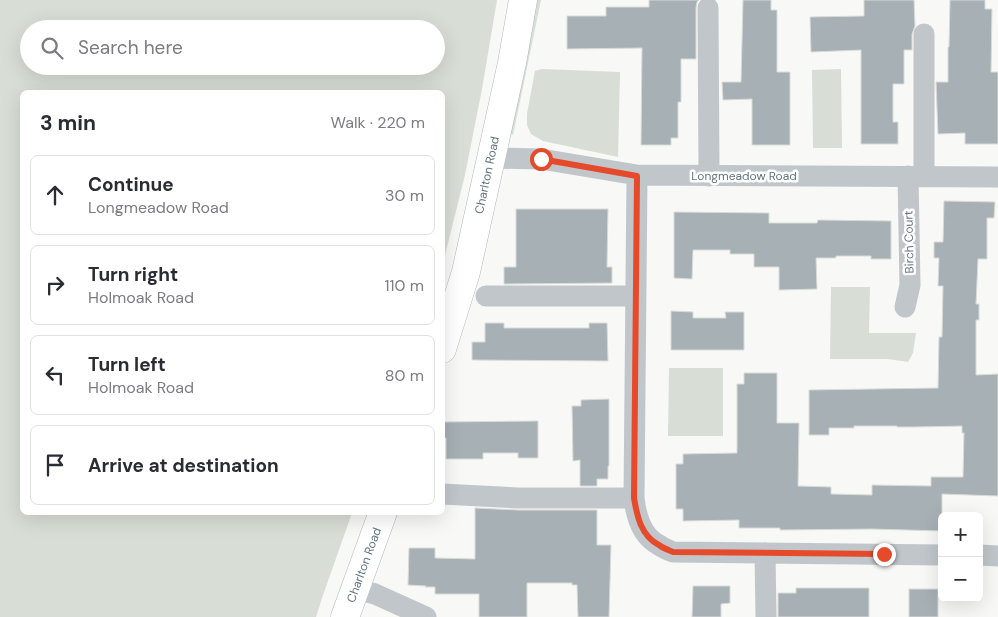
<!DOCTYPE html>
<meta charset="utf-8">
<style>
:root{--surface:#fff;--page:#f2f2f3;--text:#2b2b33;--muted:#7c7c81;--line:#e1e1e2}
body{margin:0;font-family:"DM Sans",sans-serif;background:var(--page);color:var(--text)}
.controls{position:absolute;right:15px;bottom:15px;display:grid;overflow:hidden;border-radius:8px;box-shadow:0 5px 20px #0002}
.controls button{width:45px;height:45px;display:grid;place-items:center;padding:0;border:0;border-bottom:1px solid var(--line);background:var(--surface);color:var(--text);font:25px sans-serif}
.stop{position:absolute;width:15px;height:15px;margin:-11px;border:4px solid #e54a2a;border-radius:50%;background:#fff}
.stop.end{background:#e54a2a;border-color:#fff;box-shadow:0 1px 5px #0008}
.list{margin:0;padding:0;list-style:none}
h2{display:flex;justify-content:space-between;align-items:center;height:65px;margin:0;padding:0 20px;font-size:21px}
h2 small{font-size:16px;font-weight:400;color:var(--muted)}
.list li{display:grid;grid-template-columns:32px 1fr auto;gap:15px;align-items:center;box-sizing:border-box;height:80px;margin:0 10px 10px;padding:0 10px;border:1px solid var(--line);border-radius:8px}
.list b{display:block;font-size:19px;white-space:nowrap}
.list p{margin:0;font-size:16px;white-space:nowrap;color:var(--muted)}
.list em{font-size:16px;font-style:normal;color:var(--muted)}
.icon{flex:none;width:28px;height:28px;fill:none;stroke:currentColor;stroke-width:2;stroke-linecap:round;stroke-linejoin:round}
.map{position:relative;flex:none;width:998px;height:617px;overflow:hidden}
.search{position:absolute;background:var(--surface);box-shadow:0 5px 20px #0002;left:20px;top:20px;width:425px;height:55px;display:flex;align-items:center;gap:12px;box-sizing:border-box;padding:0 18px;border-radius:28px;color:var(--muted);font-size:19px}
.panel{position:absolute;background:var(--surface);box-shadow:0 5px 20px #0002;left:20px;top:90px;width:425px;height:425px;border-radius:8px}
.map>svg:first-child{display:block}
.green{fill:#d8ddd5;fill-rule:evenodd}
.building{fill:#a6b0b5;stroke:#dadad8}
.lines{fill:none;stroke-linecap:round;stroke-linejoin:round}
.secondary-casing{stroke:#b1b8bd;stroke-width:29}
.street{stroke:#c1c6ca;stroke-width:21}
.secondary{stroke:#fff;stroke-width:28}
.route{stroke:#e54a2a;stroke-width:6}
.labels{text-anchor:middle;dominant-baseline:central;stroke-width:5;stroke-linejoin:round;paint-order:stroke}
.street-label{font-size:12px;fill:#637681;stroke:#fff}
</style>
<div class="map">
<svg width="998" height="617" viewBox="0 0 998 617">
<rect width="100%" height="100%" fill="#f8f8f6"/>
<path class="green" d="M0,0H497L482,89L465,175L443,263L442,92H22V512L352,513L322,598L316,617H0ZM29,29H436V66H29Z
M536,0H541L513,135L508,133Z
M542,69L620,72L618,157L543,141L531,134L527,125V114L535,71Z
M841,69L842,148H813L812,70Z
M831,287H870L869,333H916L913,353L908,362L888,359H830Z
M669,368H723V436H668Z"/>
<path class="building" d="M649,0H699L697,2L696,8V59H681V102H678V138H671V145H641L642,48L567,49V16H606V7H649Z
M743,0H771V10H777V72H790V145H752V99L723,100L722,82H741Z
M864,0H914L915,26L912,34V50H904V84H893V122H898V144H861V50L811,52L810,17L864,16Z
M950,0H985V9H992L991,72H998V144H965V133L938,134L936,82H948V47H949Z
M944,201L995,202L994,218H987V259H978L976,304H979V320H976V375L998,374V496L942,494V531L872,529L780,530V528H739V520L683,521V509H676V464H683V454L737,453V384H744V373H777V423H799L798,486L831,487V494L872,495V485L931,486V477H963L964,433H962V426L914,427H897V426H854V428H829V435H809V390L938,388L939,337H942L943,286H938L939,258H934V242H943Z
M516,209H608L607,267H612V283L504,284V267H516Z
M674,212L769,213V223H817L818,220L891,221V259H871V256H836V258H816L817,289L779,290V267H754V254H730V250H693L692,279L674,278Z
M671,311L693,312V318H726L725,312H744V350H671Z
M485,323H504V328H589V323H607L608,361L472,360V342H485Z
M609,399V466H608V479H597V486H580V460L573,461L572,406H581V400Z
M538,421V458H518V453H483V459H446V438H442V422Z
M475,508L518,510H597V545H611L609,617H578L577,585H572V583H527V617H479V594H435V587H425L426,586L408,585L409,548H435V558L475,559Z
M693,586H730V603L721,604V617H692Z
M796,588H869V617H778V593H796Z
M909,589H938V617H909Z"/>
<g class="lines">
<defs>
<path id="secondary" d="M442,349L466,272L512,63L523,0
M345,617L383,512"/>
</defs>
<use href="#secondary" class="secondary-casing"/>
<path class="street" d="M708,8L709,176
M491,158L541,159L637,175L998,177
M637,175L634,498C636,516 641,536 659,545C663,548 668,550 673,552L942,555
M924,176V34
M486,296H636
M905,307L910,285L908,176
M442,494L518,498H634
M765,553L766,617
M979,555L998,556
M356,589L375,594L426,617"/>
<use href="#secondary" class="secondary"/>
</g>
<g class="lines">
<path class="route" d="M541,159L637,176L634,498C637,516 641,536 659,545C663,548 668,550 673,552L884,554"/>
</g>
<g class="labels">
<g class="street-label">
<text transform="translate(487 175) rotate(-78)">Charlton Road</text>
<text x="744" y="176">Longmeadow Road</text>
<text transform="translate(909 242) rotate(-91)">Birch Court</text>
<text transform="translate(364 565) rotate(-70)">Charlton Road</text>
</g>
</g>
</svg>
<div class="controls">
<button>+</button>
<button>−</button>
</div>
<div class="stop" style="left:541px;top:159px"></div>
<div class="stop end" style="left:884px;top:554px"></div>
<div class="search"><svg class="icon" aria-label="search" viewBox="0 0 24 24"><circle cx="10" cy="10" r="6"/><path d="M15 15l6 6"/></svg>Search here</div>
<section class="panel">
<h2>3 min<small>Walk · 220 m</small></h2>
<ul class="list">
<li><svg class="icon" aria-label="ahead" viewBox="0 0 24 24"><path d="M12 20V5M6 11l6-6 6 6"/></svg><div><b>Continue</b><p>Longmeadow Road</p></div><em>30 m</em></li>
<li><svg class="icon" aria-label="right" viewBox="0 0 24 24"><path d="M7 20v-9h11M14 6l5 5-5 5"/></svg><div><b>Turn right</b><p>Holmoak Road</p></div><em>110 m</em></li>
<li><svg class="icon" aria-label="left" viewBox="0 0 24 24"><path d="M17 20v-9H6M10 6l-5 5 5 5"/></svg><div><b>Turn left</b><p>Holmoak Road</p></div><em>80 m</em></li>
<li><svg class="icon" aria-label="arrive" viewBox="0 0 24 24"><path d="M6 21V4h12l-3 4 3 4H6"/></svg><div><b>Arrive at destination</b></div></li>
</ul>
</section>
</div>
